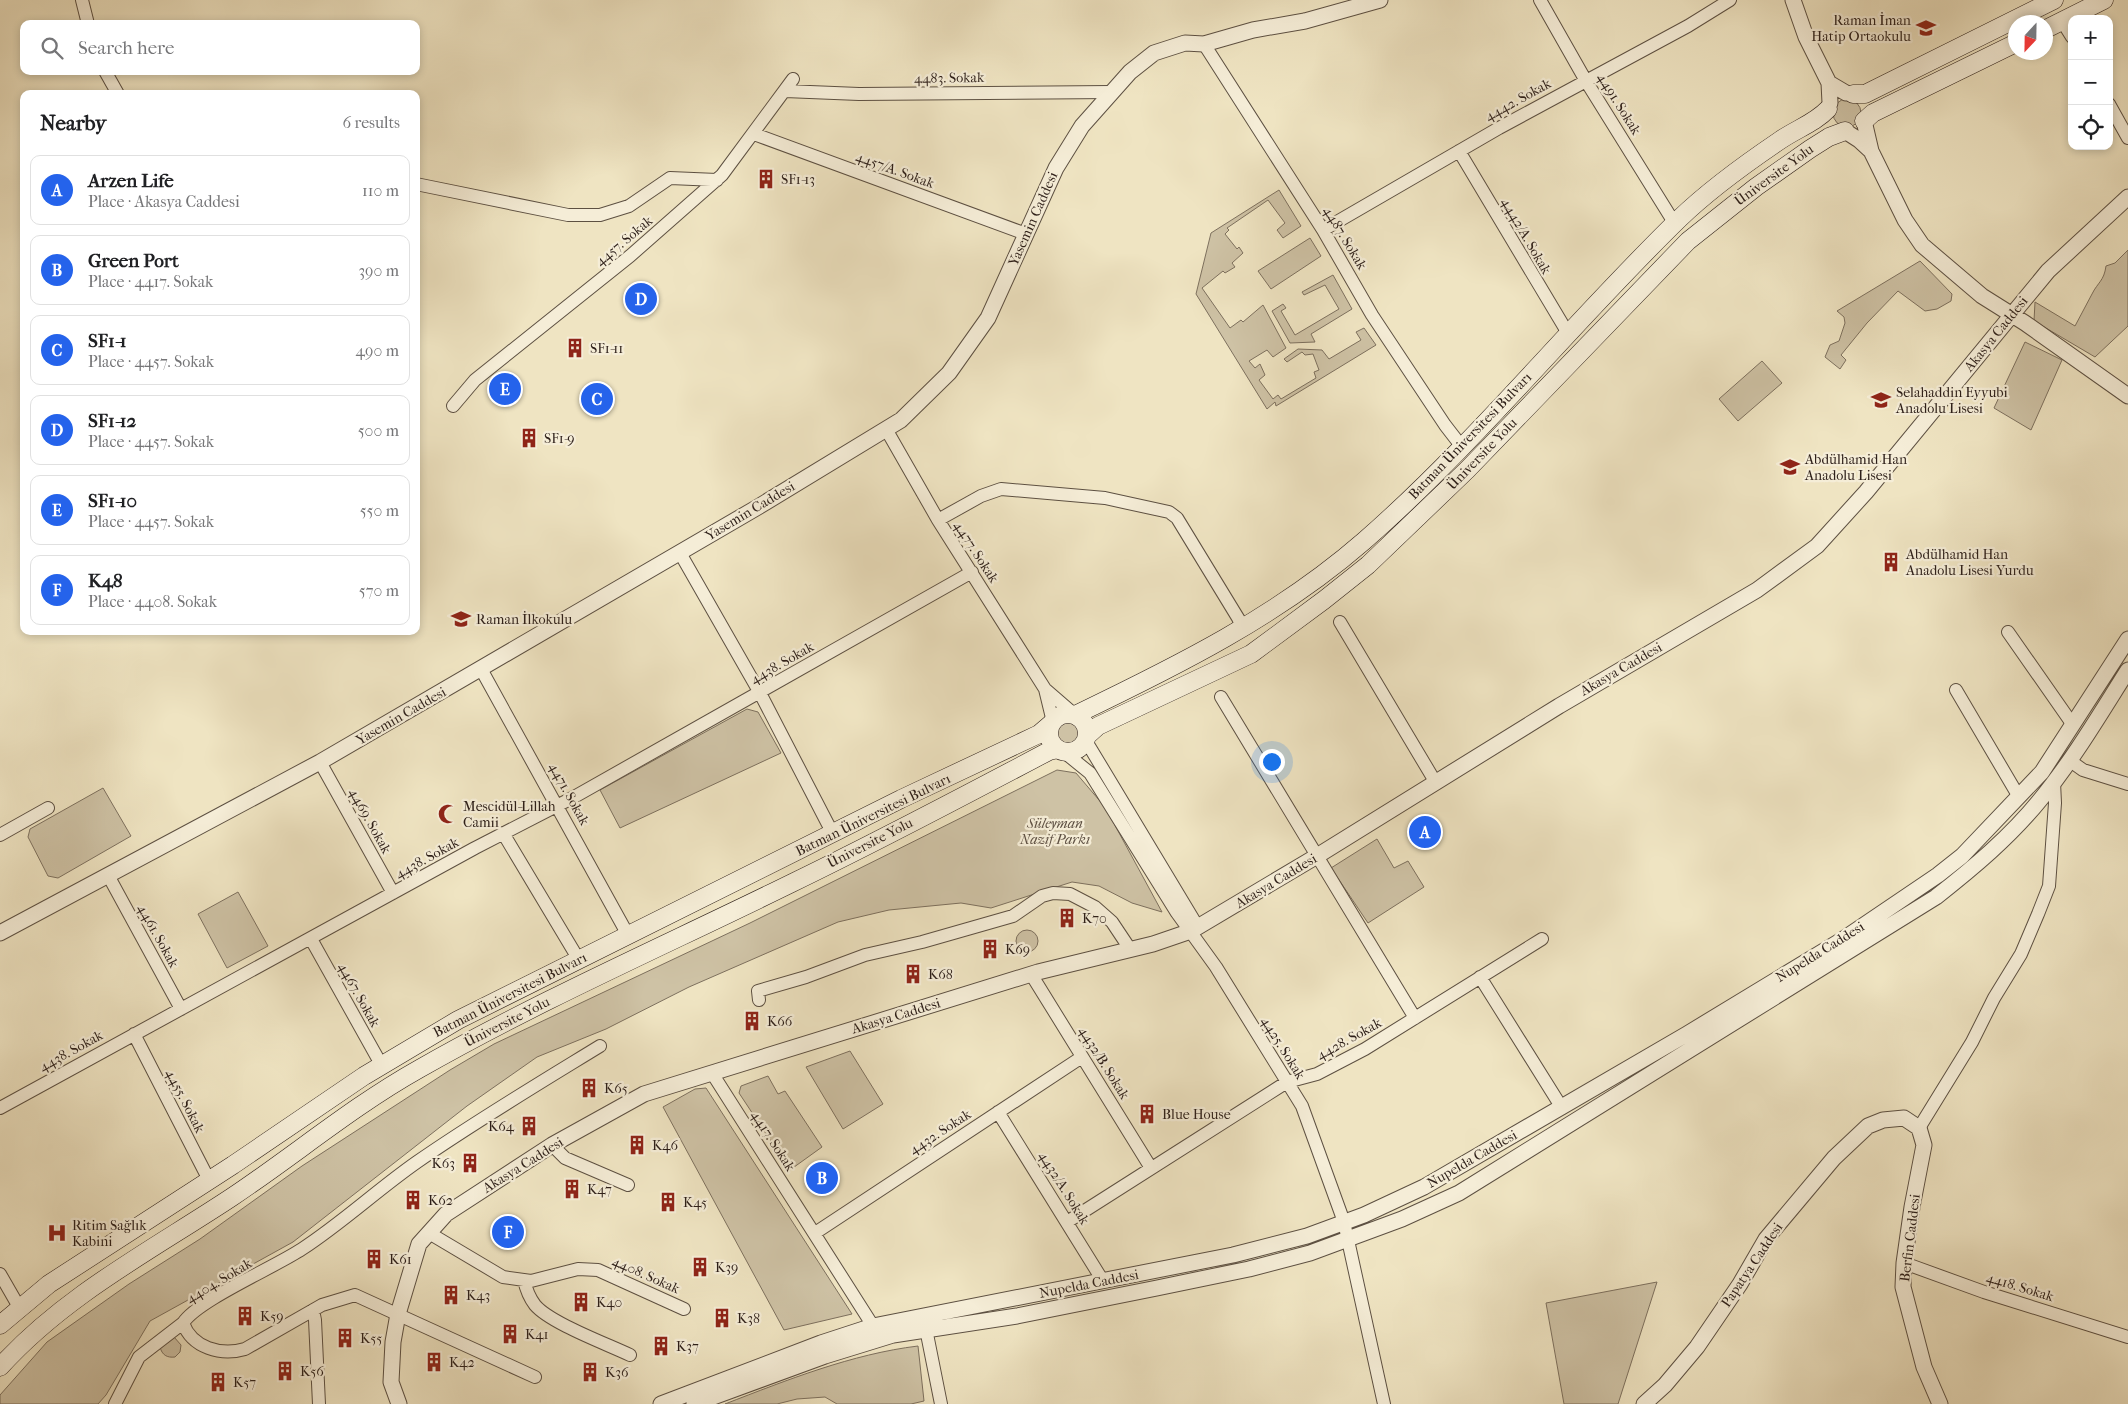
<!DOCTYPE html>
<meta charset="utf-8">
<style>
:root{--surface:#fff;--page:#f2f2f2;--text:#202124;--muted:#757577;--line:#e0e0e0;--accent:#2563eb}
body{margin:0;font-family:"IM FELL French Canon",serif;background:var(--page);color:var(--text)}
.controls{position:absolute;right:15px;top:15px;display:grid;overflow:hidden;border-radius:10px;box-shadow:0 2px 8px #0003}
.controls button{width:45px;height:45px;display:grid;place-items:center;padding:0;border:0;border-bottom:1px solid var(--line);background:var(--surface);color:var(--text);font:25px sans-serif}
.compass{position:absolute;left:2008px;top:15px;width:45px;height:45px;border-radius:50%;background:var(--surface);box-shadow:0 2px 8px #0003;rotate:202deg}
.you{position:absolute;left:1271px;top:761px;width:18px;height:18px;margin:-12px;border:4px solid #fff;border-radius:50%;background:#1a73e8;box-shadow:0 0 0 8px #1a73e833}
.badge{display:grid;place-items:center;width:32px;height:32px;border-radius:50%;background:var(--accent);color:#fff;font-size:16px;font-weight:700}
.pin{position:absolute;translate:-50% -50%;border:2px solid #fff;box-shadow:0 1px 5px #0006}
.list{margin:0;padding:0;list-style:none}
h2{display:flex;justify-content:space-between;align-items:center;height:65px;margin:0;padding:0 20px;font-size:21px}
h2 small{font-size:16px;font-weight:400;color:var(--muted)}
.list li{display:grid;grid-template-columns:32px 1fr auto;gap:15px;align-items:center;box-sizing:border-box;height:70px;margin:0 10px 10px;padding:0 10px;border:1px solid var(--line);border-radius:10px}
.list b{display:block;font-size:19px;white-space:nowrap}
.list p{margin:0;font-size:16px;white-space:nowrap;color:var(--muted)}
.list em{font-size:16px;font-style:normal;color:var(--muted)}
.icon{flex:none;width:28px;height:28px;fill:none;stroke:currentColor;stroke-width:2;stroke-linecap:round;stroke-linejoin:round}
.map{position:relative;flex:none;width:2128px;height:1404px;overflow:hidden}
.search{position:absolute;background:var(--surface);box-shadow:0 2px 8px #0003;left:20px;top:20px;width:400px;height:55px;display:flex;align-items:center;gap:12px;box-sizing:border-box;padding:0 18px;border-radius:10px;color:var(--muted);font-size:19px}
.panel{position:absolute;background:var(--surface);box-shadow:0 2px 8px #0003;left:20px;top:90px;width:400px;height:545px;border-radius:10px}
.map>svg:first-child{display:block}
.green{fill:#cec2a5;stroke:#7d705e}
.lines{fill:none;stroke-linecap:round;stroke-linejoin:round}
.minor-casing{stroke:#5d5042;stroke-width:14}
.tertiary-casing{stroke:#5d5042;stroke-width:17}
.secondary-casing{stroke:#2c1e18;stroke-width:19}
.minor{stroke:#f5edd7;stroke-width:12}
.tertiary{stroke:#f5edd7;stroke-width:15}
.secondary{stroke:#f5edd7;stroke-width:18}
.labels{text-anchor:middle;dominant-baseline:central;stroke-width:4.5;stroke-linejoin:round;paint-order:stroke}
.poi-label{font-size:14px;fill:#2c1e18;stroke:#f5edd7;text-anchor:start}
.street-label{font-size:14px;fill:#2c1e18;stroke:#f5edd7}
.park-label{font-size:14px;font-style:italic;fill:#5d4f42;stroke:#f5edd7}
</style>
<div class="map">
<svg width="2128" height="1404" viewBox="0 0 2128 1404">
<rect width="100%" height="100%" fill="#efe4c2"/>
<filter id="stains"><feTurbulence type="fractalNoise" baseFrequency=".004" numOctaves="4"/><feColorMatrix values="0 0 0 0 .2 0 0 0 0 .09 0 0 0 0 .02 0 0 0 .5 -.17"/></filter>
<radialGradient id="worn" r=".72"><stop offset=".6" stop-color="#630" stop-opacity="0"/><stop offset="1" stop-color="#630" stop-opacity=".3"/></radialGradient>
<path class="green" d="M1833 113a14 14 0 1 1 28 0a14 14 0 1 1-28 0Z
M1279,190L1301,226L1283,238L1277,230L1285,223L1268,200L1227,228L1229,230L1225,234L1237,249L1239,247L1243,253L1232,263L1235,267L1225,273L1223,271L1202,288L1230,328L1241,320L1243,322L1263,305L1286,348L1273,357L1267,350L1249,361L1255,368L1260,364L1265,375L1259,380L1273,399L1278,395L1281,399L1316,378L1314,372L1319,370L1313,354L1305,355L1302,352L1287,362L1284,359L1298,349L1322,350L1329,359L1361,340L1356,332L1364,328L1376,345L1276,406L1275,402L1267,409L1196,294L1211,233Z
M1310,238L1321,256L1271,289L1258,271Z
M2128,250V326L2095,357L2034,321L2035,302L2075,326C2081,315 2086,305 2092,294C2098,282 2104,281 2106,266L2115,263Z
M1920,261L1952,294L1951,301L1937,309L1925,311L1898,291L1867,323L1841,355L1846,360L1840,369L1825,357L1830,345L1839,341L1845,323L1844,317L1837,311Z
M1333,275L1352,309L1311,334L1315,342L1290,343L1272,311L1283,304L1286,308L1281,311L1295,335L1339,309L1325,285L1304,295L1302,292Z
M2025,342L2062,360L2031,430L1994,408Z
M1762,361L1782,383L1738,421L1719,399Z
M747,709L758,712L781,753L620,828L600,790Z
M1053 732a15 15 0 1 1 30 0a15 15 0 1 1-30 0Z
M1057,770L1076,773L1105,807L1162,912L1132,903L1099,886L1072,882L991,908L961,903L889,910L838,922L689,987L606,1029L537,1057L467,1106L293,1242L150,1321L106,1395L98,1404H0V1395L47,1342L129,1284L200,1239L302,1166L450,1070L494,1044L750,923Z
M103,788L131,836L58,878L48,876L28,837L30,829Z
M1377,839L1394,868L1408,861L1424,887L1368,923L1331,868Z
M238,892L268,946L227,968L198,914Z
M1016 941a11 11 0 1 1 22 0a11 11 0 1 1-22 0Z
M850,1051L883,1104L843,1129L806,1067Z
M768,1076L778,1094L785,1091L822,1147L790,1170L739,1093L741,1086Z
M706,1088L852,1314L784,1330L663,1107L695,1089Z
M1657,1282L1618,1404H1564L1546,1303Z
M174,1337L181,1345L180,1352L175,1357C167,1358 162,1355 160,1347Z
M918,1346L924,1401L911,1404H837L825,1397L797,1399L777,1404H725C787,1380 852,1354 918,1346Z"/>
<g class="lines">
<defs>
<path id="minor" d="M82,0L88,24
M1540,0L1586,81L1675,224
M2062,21L2072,37
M1204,44L1323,230L1372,315L1445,425L1462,447
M105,71L118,94
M785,91L859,94L1112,92
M2109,104L2128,138
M754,134L1026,234
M1459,151L1569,335
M416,184L568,215H600L629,206L670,178L717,180
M1323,230L1499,128L1688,26L1730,0
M453,406L475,380L630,256L722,175L793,79
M886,429L938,520L1045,689
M938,520L981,496L1001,489L1105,498L1169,512L1177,518L1238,618L1243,628
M680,553L760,693L833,834
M1340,622L1436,783
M2008,632L2073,725
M481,669L628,935
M1956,690L2019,797
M1221,697L1415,1018
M1053,722L1045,689L1075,715
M1086,741L1198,927
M1064,752L1090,773L1177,913L1216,967L1302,1106L1344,1222L1384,1404
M2069,760L2083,770L2128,784
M320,762L393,893
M503,833L579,960
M0,835L48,808
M109,877L181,1009
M311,939L382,1066
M1031,974L1151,1168
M1480,977L1562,1108
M759,1000L758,991L806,977L865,955L922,942L1013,916L1042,896L1053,893L1070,894L1095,907L1112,922L1130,949
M134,1034L209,1180
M712,1073L873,1326
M0,1108L475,848L574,797L972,572
M998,1112L1103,1281
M1919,1128L1972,1042L1994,998L2021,954L2038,914L2049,886L2055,803L2054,782
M552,1145L565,1158L628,1185
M1067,1222L1287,1082L1317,1074L1365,1049L1542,939
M429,1233L503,1277L531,1281L578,1269L598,1270L684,1309
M815,1233L1082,1057
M1904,1263L1984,1292L2128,1337
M0,1274L19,1307
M524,1280C526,1289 529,1297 535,1305C550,1323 607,1344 630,1355
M313,1310L315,1320L319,1404
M926,1329L941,1404
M535,1377L355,1295L322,1305L245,1349C221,1356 192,1348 183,1323C198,1300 275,1267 302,1249C342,1223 377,1190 417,1162C476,1121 538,1084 600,1046
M115,1404L139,1357L183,1323"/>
<path id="tertiary" d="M1793,0L1806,37L1829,83
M1830,103L1829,83L1846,93
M1864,121L1871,151L1905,220L1922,245L1982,296L2025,323L2128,396
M1845,131L1859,140L1871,151
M0,933L320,762L758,507L901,420L949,373L988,318L1056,168L1082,126L1130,72L1154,53L1185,43L1204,44L1253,30L1305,21L1380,0
M399,1404L391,1382L393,1342L398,1314L419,1244L446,1214L552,1145L644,1094L1038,972L1153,944L1191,931L1317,856L1559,706L1757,590L1817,546L1866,492L2048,271L2128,197
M661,1404L821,1343L873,1326L1233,1255L1307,1236L1364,1215L1424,1187L1687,1034L1842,940L1938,875L1962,856L2042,772L2128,639
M694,1404L825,1356L893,1335L1017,1316L1157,1288L1249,1269L1310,1253L1402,1219L1459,1193L1936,897C1973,868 2010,837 2040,800C2073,760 2100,714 2128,670
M1644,1404L1665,1385L1697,1347L1740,1284L1766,1239L1834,1158L1868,1126L1883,1120L1904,1118L1919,1128L1924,1145L1912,1207L1904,1263L1903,1287L1924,1367L1940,1404"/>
<path id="secondary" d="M2046,29L2104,0
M1853,94H1865L2054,0
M1864,121L1873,113L2016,43
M1049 733a19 19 0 1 1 38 0a19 19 0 1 1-38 0Z
M1075,715C1177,666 1278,616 1364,541C1477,442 1571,324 1679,219C1709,190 1745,164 1779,141C1796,129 1815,123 1828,109
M1088,735L1098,726L1251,654L1324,600L1368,565L1467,470L1688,241L1756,187L1810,149L1829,137L1845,131
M0,1325L49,1284L233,1165L364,1076L458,1020L901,799L1039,734L1053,722
M0,1367C65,1295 152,1250 232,1197C295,1155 353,1106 419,1069C540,1000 668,944 792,883C879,841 964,796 1049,751L1058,749"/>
</defs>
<use href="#minor" class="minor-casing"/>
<use href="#tertiary" class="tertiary-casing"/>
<use href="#secondary" class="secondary-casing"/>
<use href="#minor" class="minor"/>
<use href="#tertiary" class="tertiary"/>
<use href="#secondary" class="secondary"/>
</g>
<defs>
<symbol id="school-bare" viewBox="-9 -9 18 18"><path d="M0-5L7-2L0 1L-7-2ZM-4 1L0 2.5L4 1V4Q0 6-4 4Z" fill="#8f2418" stroke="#f5edd7" stroke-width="2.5" paint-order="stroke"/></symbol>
<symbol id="building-bare" viewBox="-9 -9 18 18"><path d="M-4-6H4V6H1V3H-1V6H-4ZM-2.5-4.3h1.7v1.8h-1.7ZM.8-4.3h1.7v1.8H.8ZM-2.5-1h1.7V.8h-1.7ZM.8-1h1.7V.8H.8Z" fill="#8f2418" stroke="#f5edd7" stroke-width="2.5" paint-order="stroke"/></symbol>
<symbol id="mosque-bare" viewBox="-9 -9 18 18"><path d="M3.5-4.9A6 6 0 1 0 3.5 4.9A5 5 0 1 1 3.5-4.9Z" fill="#8f2418" stroke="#f5edd7" stroke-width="2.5" paint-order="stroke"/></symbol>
<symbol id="hospital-bare" viewBox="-9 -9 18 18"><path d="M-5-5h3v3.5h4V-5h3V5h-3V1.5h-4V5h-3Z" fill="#8f2418" stroke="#f5edd7" stroke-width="2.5" paint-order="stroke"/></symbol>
</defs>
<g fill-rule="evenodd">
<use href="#school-bare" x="1912" y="14" width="28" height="28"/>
<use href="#building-bare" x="752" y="165" width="28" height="28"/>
<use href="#building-bare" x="561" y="334" width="28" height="28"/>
<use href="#school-bare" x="1867" y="386" width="28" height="28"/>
<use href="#building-bare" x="515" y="424" width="28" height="28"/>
<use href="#school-bare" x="1776" y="453" width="28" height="28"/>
<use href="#building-bare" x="1877" y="548" width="28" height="28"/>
<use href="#school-bare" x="447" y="605" width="28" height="28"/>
<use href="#mosque-bare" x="434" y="800" width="28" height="28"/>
<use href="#building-bare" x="1053" y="904" width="28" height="28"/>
<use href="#building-bare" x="976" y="935" width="28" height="28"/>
<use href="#building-bare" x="899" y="960" width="28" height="28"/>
<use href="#building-bare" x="738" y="1007" width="28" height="28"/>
<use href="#building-bare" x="575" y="1074" width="28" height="28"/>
<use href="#building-bare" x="1133" y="1100" width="28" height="28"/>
<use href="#building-bare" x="515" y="1112" width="28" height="28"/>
<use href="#building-bare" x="623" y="1131" width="28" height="28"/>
<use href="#building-bare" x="456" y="1149" width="28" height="28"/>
<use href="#building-bare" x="558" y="1175" width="28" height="28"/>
<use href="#building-bare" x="399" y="1186" width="28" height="28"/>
<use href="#building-bare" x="654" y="1188" width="28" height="28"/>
<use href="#hospital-bare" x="43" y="1219" width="28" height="28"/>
<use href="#building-bare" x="360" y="1245" width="28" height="28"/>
<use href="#building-bare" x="686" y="1253" width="28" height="28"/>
<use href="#building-bare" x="437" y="1281" width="28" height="28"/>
<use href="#building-bare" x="567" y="1288" width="28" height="28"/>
<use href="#building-bare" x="231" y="1302" width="28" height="28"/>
<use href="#building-bare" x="708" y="1304" width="28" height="28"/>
<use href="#building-bare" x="496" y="1320" width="28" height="28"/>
<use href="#building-bare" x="331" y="1324" width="28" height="28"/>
<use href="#building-bare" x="647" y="1332" width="28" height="28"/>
<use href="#building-bare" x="420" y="1348" width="28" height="28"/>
<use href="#building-bare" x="271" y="1357" width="28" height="28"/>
<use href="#building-bare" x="576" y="1358" width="28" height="28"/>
<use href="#building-bare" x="204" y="1368" width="28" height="28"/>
</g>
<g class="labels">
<g class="poi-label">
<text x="1911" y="20" text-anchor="end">Raman İman<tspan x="1911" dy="16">Hatip Ortaokulu</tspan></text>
<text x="781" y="179">SF1-13</text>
<text x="590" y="348">SF1-11</text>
<text x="1896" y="392">Selahaddin Eyyubi<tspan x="1896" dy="16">Anadolu Lisesi</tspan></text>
<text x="544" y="438">SF1-9</text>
<text x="1805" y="459">Abdülhamid Han<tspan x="1805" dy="16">Anadolu Lisesi</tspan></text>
<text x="1906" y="554">Abdülhamid Han<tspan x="1906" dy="16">Anadolu Lisesi Yurdu</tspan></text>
<text x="476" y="619">Raman İlkokulu</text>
<text x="463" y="806">Mescidül-Lillah<tspan x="463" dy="16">Camii</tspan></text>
<text x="1082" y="918">K70</text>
<text x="1005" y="949">K69</text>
<text x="928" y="974">K68</text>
<text x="767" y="1021">K66</text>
<text x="604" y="1088">K65</text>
<text x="1162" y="1114">Blue House</text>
<text x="514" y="1126" text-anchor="end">K64</text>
<text x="652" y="1145">K46</text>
<text x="455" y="1163" text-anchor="end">K63</text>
<text x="587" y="1189">K47</text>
<text x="428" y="1200">K62</text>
<text x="683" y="1202">K45</text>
<text x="72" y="1225">Ritim Sağlık<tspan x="72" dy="16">Kabini</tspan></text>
<text x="389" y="1259">K61</text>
<text x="715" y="1267">K39</text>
<text x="466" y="1295">K43</text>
<text x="596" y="1302">K40</text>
<text x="260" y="1316">K59</text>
<text x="737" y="1318">K38</text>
<text x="525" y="1334">K41</text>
<text x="360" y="1338">K55</text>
<text x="676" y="1346">K37</text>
<text x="449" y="1362">K42</text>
<text x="300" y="1371">K56</text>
<text x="605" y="1372">K36</text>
<text x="233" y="1382">K57</text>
</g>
<g class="street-label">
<text transform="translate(949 78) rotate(-1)">4483. Sokak</text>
<text transform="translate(1518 100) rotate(-29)">4442. Sokak</text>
<text transform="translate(1619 104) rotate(58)">4491. Sokak</text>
<text transform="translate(895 170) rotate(20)">4457/A. Sokak</text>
<text transform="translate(1774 175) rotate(-36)">Üniversite Yolu</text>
<text transform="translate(1033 219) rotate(-66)">Yasemin Caddesi</text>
<text transform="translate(1526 236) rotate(60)">4442/A. Sokak</text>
<text transform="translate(1345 238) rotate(59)">4487. Sokak</text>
<text transform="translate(624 241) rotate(-40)">4457. Sokak</text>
<text transform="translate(1996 334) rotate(-51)">Akasya Caddesi</text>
<text transform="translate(1470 436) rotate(-46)">Batman Üniversitesi Bulvarı</text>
<text transform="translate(1482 454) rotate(-46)">Üniversite Yolu</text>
<text transform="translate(750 511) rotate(-31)">Yasemin Caddesi</text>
<text transform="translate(976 552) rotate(57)">4477. Sokak</text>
<text transform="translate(782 663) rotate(-30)">4438. Sokak</text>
<text transform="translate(1621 669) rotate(-30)">Akasya Caddesi</text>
<text transform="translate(401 716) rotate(-30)">Yasemin Caddesi</text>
<text transform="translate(569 794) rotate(61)">4471. Sokak</text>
<text transform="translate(873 815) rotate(-26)">Batman Üniversitesi Bulvarı</text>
<text transform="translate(370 821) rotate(61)">4469. Sokak</text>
<text transform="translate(870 843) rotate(-27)">Üniversite Yolu</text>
<text transform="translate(427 858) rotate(-29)">4438. Sokak</text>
<text transform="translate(1276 881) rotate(-31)">Akasya Caddesi</text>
<text transform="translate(158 936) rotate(61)">4461. Sokak</text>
<text transform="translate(1820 952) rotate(-32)">Nupelda Caddesi</text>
<text transform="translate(359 995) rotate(61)">4467. Sokak</text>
<text transform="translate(510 995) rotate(-27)">Batman Üniversitesi Bulvarı</text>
<text transform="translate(896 1016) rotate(-17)">Akasya Caddesi</text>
<text transform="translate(507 1022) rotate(-27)">Üniversite Yolu</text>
<text transform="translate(1349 1039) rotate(-29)">4428. Sokak</text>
<text transform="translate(1283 1048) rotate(58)">4425. Sokak</text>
<text transform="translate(71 1051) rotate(-29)">4438. Sokak</text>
<text transform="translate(1104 1063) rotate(58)">4432/B. Sokak</text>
<text transform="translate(185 1101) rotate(63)">4455. Sokak</text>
<text transform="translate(940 1132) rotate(-33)">4432. Sokak</text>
<text transform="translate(773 1141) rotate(57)">4417. Sokak</text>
<text transform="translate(1472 1159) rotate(-30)">Nupelda Caddesi</text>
<text transform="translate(523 1165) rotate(-32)">Akasya Caddesi</text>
<text transform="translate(1064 1188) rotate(58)">4432/A. Sokak</text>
<text transform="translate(1910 1238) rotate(-83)">Berfin Caddesi</text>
<text transform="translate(1752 1265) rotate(-56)">Papatya Caddesi</text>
<text transform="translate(646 1275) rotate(24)">4408. Sokak</text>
<text transform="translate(219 1281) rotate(-31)">4404. Sokak</text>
<text transform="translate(1089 1284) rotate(-11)">Nupelda Caddesi</text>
<text transform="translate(2020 1287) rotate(17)">4418. Sokak</text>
</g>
<g class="park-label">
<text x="1055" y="823">Süleyman<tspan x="1055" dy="16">Nazif Parkı</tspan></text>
</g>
</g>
<rect width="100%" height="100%" filter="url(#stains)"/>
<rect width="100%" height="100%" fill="url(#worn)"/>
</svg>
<div class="controls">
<button>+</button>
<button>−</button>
<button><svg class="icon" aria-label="locate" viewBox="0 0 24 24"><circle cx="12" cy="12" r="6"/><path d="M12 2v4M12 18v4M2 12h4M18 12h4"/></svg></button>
</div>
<svg class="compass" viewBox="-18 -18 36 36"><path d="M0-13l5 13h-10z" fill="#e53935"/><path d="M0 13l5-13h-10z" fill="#757577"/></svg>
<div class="you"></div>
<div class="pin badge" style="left:1425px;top:832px">A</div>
<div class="pin badge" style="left:822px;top:1178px">B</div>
<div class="pin badge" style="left:597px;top:399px">C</div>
<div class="pin badge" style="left:641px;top:299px">D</div>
<div class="pin badge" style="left:505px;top:389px">E</div>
<div class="pin badge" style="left:508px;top:1232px">F</div>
<div class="search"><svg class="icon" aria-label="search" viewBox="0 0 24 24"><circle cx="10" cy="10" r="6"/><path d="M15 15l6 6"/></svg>Search here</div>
<section class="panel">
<h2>Nearby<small>6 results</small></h2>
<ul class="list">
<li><span class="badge">A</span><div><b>Arzen Life</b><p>Place · Akasya Caddesi</p></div><em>110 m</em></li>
<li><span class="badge">B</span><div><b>Green Port</b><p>Place · 4417. Sokak</p></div><em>390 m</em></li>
<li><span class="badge">C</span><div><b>SF1-1</b><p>Place · 4457. Sokak</p></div><em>490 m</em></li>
<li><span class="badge">D</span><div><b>SF1-12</b><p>Place · 4457. Sokak</p></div><em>500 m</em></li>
<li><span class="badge">E</span><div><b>SF1-10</b><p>Place · 4457. Sokak</p></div><em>550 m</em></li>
<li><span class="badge">F</span><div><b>K48</b><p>Place · 4408. Sokak</p></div><em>570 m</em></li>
</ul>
</section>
</div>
